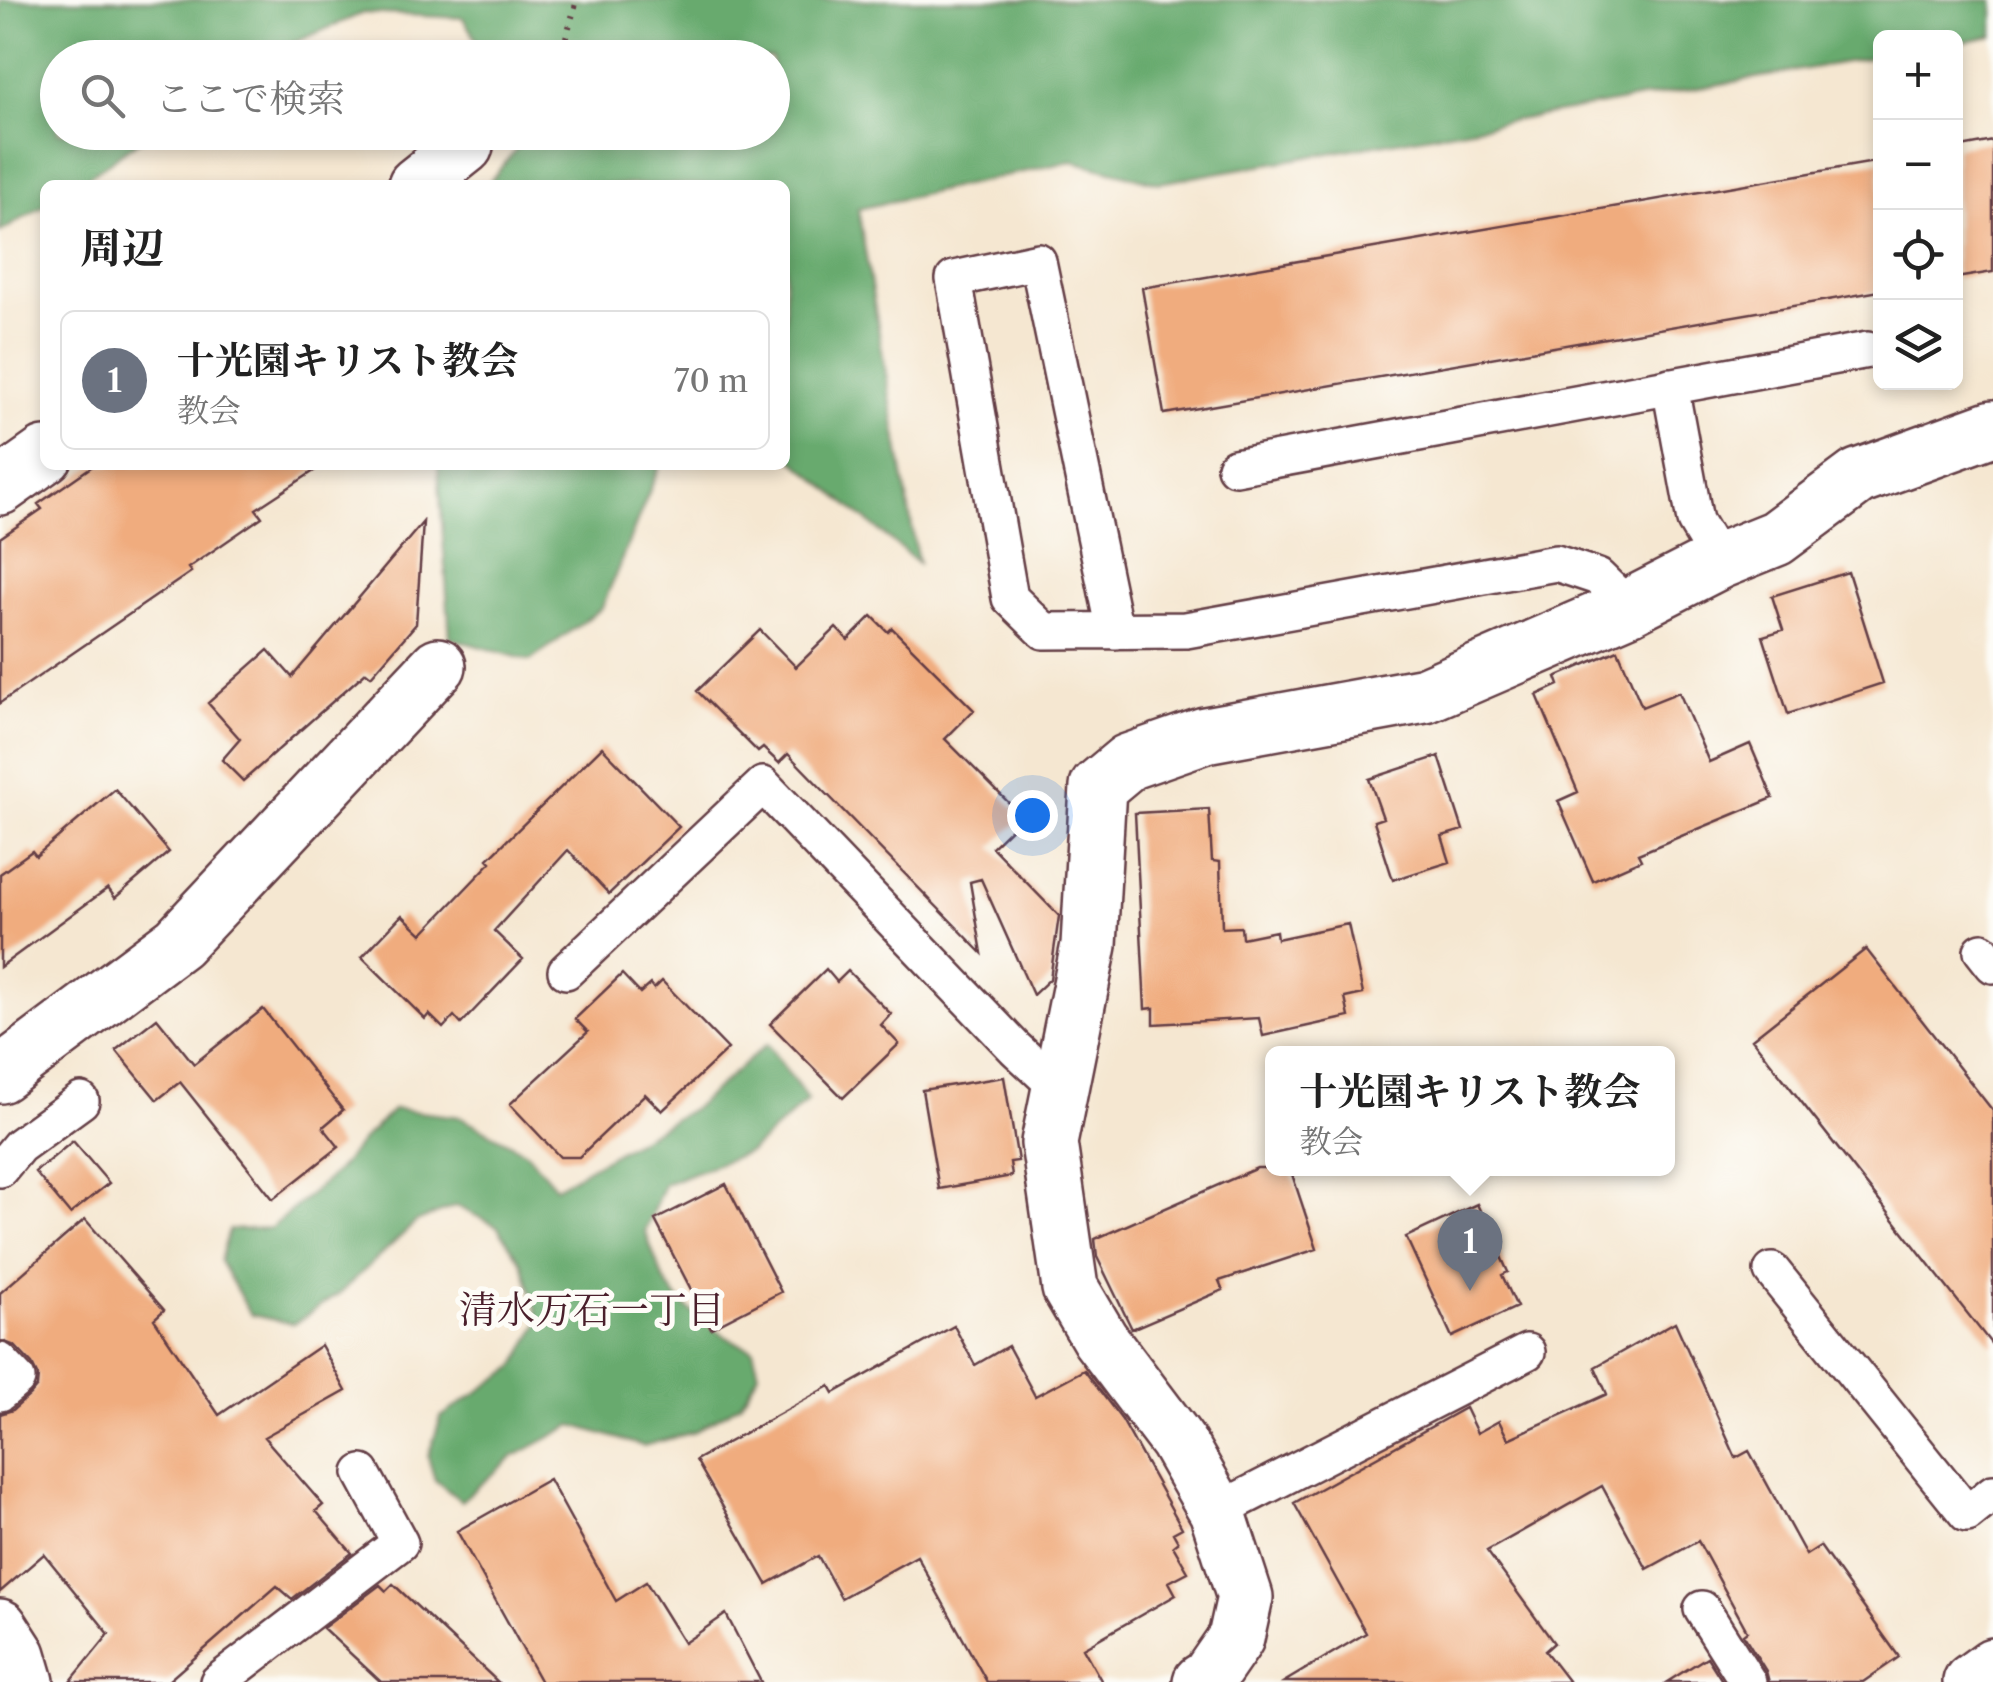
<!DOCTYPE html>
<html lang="ja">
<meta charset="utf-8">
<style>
:root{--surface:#fff;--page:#f2f2f2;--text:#222;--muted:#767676;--line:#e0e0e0;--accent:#0f766e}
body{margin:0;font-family:"Libre Caslon Text","Noto Serif JP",serif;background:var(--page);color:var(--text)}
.controls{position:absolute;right:30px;top:30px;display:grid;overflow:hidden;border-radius:15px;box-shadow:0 5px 15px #0003}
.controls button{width:90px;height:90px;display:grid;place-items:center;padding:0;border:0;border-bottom:2px solid var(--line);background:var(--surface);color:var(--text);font:50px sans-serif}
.you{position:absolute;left:1032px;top:815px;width:35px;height:35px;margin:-25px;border:8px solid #fff;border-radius:50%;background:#1a73e8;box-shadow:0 0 0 15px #1a73e833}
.badge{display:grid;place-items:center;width:65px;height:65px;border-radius:50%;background:var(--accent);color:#fff;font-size:32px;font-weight:700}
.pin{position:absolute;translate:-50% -82px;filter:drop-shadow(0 2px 5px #0008)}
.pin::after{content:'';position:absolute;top:52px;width:35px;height:30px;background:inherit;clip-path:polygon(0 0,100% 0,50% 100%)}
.popup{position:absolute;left:1265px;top:1046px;width:410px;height:130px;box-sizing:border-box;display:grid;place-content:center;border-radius:15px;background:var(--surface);filter:drop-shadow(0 2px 8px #0005);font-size:32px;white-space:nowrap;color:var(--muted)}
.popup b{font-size:38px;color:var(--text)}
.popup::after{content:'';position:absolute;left:50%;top:100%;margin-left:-20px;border:20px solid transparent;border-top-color:var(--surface)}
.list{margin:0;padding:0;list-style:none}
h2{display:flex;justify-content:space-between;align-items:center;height:130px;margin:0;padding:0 40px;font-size:42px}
h2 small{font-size:32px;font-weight:400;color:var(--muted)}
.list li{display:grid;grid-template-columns:65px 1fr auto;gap:30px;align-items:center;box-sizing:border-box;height:140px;margin:0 20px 20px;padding:0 20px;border:2px solid var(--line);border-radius:15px}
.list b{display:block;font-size:38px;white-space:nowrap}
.list p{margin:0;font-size:32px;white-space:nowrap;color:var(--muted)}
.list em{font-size:32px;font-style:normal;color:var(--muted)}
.icon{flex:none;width:55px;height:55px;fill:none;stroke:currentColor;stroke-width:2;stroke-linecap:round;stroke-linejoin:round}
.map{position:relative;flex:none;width:1993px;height:1682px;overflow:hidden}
.search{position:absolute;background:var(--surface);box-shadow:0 5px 15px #0003;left:40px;top:40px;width:750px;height:110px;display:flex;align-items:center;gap:25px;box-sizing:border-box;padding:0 35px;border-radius:55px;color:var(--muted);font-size:38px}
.panel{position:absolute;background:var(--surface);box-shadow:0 5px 15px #0003;left:40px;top:180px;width:750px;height:290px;border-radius:15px}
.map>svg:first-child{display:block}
.forest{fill:#67aa6e;stroke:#58644c;stroke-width:2.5}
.building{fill:#f0ac7e}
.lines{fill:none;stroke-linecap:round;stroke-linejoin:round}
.service-casing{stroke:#643d44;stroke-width:40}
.minor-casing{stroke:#643d44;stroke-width:60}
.path{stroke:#643d44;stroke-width:6;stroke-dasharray:2.5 8;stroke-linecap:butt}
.service{stroke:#fff;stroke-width:35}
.minor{stroke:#fff;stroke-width:55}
.labels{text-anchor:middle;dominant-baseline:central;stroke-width:10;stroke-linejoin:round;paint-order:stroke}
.neighbourhood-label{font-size:38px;fill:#4a1f2b;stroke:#fdfcf7}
</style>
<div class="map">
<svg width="1993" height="1682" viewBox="0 0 1993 1682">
<rect width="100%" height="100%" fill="#fdfcf7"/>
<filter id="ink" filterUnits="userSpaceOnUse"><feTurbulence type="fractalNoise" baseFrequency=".01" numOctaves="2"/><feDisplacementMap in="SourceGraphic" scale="20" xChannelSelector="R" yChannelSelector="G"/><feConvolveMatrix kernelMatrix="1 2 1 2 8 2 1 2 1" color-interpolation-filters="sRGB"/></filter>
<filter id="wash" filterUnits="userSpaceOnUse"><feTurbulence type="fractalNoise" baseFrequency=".0048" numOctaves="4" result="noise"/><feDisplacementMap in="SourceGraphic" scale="40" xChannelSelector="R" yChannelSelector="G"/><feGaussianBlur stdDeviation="2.25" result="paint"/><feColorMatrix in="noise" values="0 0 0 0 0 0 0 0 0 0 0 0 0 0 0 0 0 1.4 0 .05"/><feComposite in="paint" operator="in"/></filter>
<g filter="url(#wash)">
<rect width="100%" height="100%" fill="#f5e7d1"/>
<path class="forest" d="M0,0H1993V36L1956,43V38H1880V56L1159,183L1072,161L858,209L918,563L785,453V185H487L529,133L772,132V58L486,57L463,18L363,13L261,57L58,58V132L150,133L77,185H45V205L0,232Z
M438,465H660L602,608L530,661L450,638Z
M767,1044L808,1100L751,1151L664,1184L645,1231C652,1248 657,1268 666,1283C681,1308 726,1341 753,1349L759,1373L740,1404L694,1432L643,1446L573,1425L513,1457L461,1501L435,1480L428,1457L441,1417L515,1367L540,1321L522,1263L497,1226L456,1206L416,1222L341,1292L294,1324L251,1315L220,1261L229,1230L271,1228L337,1171L363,1139L394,1109L461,1117L526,1152L556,1187L695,1107Z"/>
<g id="blocks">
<path class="building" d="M1993,141V272L1956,278V148Z
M1880,161V291L1164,414L1142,288Z
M94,465H323L256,509L262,517L188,568L191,572L0,703V538L42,509L38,504Z
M423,522L416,624L371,676L366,672L243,781L222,760L240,739L208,703L268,650L292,677Z
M1848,572L1883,683L1788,714L1763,636L1783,630L1772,596Z
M872,616L888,632L892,628L974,710L945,739L1023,817L992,847L1059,916L1050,979L1033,995L981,879L970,882L982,953L788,754L779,763L763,748L758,752L697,691L760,630L796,667L836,628L848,640Z
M1618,650L1642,707L1679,692L1709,762L1750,744L1773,798L1638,854L1641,860L1593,881L1558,801L1578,792L1537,695L1559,685L1556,677Z
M602,747L679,827L609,894L568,850L494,931L523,959L461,1024L454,1016L443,1028L429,1014L425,1019L362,957L402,915L422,934L491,862L488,859Z
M1439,756L1463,830L1442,836L1450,862L1393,880L1374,821L1383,818L1369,779Z
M115,789L169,852L115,898L108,888L0,967V874L32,851L36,856Z
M1209,809L1212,861L1220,862L1222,928L1241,927L1242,938L1276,931L1277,939L1348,924L1363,994L1345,998L1349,1017L1263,1036L1259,1018L1154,1024V1008L1145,1009L1135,813Z
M1866,949L1993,1111V1346L1752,1039Z
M826,969L837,982L848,971L891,1014L881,1025L899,1044L843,1098L770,1024Z
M622,974L640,993L650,984L654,989L662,981L728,1049L662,1111L645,1094L579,1157H560L510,1104L588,1032L575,1019Z
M263,1009L343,1110L323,1127L339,1147L273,1199L180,1082L157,1100L116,1050L157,1018L194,1064Z
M1004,1077L1018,1161L1010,1162L1012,1176L939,1189L922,1090Z
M73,1141L109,1183L70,1214L35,1172Z
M1257,1168H1290L1317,1249L1219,1281L1223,1290L1132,1329L1097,1257L1095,1239Z
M726,1184L781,1292L711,1328L655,1220Z
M1477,1204L1508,1272L1502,1275L1517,1307L1452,1337L1406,1237Z
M85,1219L164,1310L154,1319L219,1415L321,1345L346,1391L264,1437L323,1505L316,1511L352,1553L292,1599L277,1586L167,1682H70L109,1634L44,1554L0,1592V1414L13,1410L30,1395L37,1387L38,1376L32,1364L15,1346L0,1340V1293Z
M1675,1322L1736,1458L1749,1451L1806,1555L1820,1546L1899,1657L1863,1682H1769L1766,1671L1743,1634L1747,1631L1698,1541L1647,1569L1602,1486L1487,1551L1554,1643L1545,1651L1569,1682H1284L1366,1633L1294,1503L1465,1408L1477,1433L1499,1421L1508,1439L1607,1394L1595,1367Z
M954,1326L975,1365L1008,1346L1035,1396L1084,1370L1122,1420L1182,1528L1173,1533L1178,1542L1173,1546L1188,1572L1169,1582L1176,1595L1083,1648L1102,1682H987L917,1556L841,1598L818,1556L767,1584L696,1460L830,1386L834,1393Z
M549,1479L616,1601L646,1582L684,1643L726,1614L761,1682H541L457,1531Z
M393,1584L498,1682H381L323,1628L380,1585L386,1591Z
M1707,1657L1723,1682H1667Z"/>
</g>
</g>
<g filter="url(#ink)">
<use href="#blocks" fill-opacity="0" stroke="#643d44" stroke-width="2.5"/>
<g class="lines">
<defs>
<path id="service" d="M1670,386L1695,521L1719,561
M1235,467L1868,350
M1115,631L1038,261L954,279L1010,598L1044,631L1186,630L1556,563L1598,577L1629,607
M1982,951L1993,965
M566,971L763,785L1015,1048L1058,1088
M0,1169L19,1146L81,1101
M1772,1271L1967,1514L1993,1493
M0,1361L17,1379L0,1393
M1217,1511L1527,1352
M1702,1609L1748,1682
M218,1682L400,1543L362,1473"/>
<path id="minor" d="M416,185L465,146
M0,487L45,455
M0,1075L178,942L438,666
M0,1627L18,1655L26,1682
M1201,1682L1209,1677L1236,1638L1245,1597L1217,1511L1177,1441L1100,1339L1070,1288L1049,1143L1089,945L1098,787L1128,762L1205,735L1425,695L1629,607L1719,561L1776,538L1858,477L1993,428
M1971,1682L1993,1666"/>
</defs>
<use href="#service" class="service-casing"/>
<use href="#minor" class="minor-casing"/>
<path class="path" d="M560,58L577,0"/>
<use href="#service" class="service"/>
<use href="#minor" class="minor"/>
</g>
</g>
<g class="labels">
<g class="neighbourhood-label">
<text x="592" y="1309">清水万石一丁目</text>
</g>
</g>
</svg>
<div class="controls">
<button>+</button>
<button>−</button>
<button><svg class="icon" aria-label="locate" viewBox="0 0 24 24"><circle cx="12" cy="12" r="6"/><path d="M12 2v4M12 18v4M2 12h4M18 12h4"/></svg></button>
<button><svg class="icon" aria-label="layers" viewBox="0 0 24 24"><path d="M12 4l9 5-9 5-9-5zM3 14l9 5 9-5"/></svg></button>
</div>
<div class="you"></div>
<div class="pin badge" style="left:1470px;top:1291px;background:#6b7280">1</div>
<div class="popup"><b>十光園キリスト教会</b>教会</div>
<div class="search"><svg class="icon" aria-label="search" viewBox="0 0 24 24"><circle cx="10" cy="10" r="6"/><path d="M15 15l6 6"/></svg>ここで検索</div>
<section class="panel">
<h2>周辺<small></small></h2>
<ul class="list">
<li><span class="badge" style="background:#6b7280">1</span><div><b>十光園キリスト教会</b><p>教会</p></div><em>70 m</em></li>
</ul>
</section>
</div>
